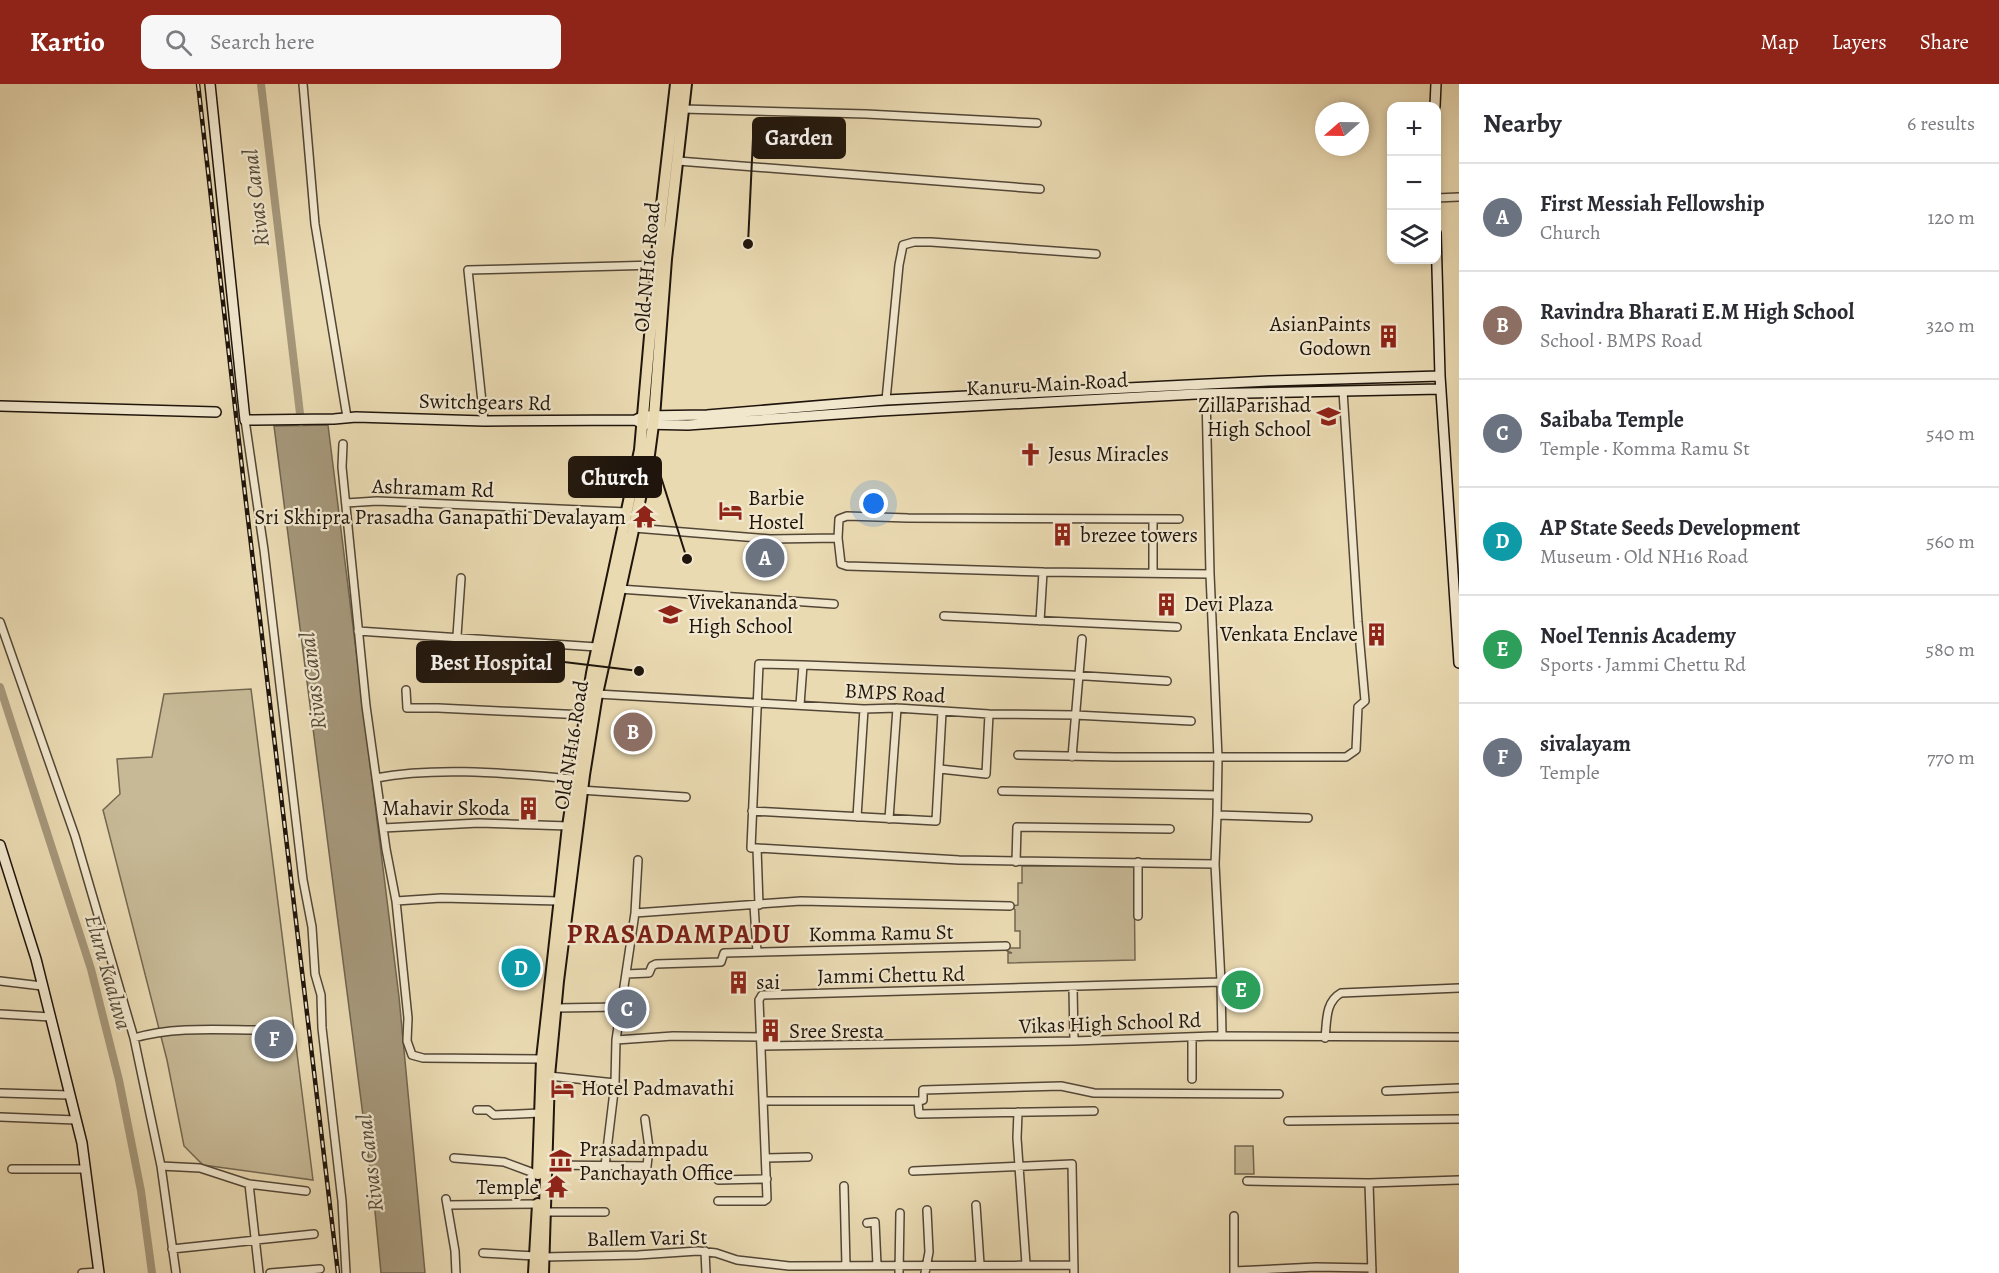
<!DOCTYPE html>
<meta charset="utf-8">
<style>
:root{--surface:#fff;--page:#f7f7f7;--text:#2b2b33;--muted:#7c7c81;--line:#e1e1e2;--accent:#8f2418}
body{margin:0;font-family:Alegreya,serif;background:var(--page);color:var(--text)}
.controls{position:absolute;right:18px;top:18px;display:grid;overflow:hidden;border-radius:12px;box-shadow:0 3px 9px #0003}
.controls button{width:54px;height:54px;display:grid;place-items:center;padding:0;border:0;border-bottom:2px solid var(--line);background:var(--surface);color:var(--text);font:30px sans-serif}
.compass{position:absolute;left:1315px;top:18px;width:54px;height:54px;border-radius:50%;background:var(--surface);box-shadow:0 3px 9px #0003;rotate:250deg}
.you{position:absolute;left:874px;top:420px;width:21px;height:21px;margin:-15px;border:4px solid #fff;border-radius:50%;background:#1a73e8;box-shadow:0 0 0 9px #1a73e833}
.badge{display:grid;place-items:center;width:39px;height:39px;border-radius:50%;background:var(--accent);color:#fff;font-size:20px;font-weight:700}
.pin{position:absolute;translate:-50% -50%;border:3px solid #fff;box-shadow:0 2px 6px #0006}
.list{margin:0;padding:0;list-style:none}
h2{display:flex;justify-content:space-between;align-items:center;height:78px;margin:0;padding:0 24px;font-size:26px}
h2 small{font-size:20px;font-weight:400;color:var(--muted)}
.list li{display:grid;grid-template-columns:39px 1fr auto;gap:18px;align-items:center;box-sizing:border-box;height:108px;padding:0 24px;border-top:2px solid var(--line)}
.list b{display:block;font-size:22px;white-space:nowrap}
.list p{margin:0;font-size:20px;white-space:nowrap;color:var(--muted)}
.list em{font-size:20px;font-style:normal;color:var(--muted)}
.icon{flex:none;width:33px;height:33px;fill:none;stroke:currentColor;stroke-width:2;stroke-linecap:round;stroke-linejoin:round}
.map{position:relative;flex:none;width:1459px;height:1189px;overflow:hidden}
header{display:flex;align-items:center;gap:36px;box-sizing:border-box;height:84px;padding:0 30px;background:var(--accent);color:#fff}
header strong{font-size:28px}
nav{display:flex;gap:33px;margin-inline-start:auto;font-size:21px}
.search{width:420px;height:54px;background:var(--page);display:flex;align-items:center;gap:15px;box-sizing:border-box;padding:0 21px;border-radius:12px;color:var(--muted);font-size:22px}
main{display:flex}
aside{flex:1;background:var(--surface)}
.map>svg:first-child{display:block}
.green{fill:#c7b996;stroke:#736751;stroke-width:1.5}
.water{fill:#a5977a;stroke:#6f634e;stroke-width:1.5}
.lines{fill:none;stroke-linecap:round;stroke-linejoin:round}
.canal{stroke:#a5977a;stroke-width:8}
.street-casing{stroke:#524636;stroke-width:10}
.secondary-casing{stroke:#1f150c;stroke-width:12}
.primary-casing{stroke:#1f150c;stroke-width:14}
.street{stroke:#f1e7cd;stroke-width:7}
.secondary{stroke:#f1e7cd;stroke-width:9}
.primary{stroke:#eadab2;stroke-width:10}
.rail-casing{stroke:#1f150c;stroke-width:4.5}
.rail{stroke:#f1e7cd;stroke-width:2;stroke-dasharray:7;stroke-linecap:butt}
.labels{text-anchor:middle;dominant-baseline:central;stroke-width:4.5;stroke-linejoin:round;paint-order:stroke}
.street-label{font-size:21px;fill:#1f150c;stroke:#f1e7cd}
.poi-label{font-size:21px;fill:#1f150c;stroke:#f1e7cd;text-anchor:start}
.water-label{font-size:22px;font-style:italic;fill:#554938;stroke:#f1e7cd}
.district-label{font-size:27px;font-weight:bold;letter-spacing:1.5px;fill:#7a1f14;stroke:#f1e7cd}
.leader{fill:none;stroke:#1f150c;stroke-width:2}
.callout-dot{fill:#1f150c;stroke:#f1e7cd;stroke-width:2}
.callout{fill:#1f150c;stroke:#1f150c;stroke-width:2}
.callout-label{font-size:22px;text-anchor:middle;font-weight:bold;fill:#fff}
</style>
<header>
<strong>Kartio</strong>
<div class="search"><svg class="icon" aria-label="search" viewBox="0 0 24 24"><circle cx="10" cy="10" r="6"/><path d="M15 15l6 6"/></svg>Search here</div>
<nav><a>Map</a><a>Layers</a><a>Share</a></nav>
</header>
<main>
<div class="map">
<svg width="1459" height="1189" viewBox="0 0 1459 1189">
<rect width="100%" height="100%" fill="#eadab2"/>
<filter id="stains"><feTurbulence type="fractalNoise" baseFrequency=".00333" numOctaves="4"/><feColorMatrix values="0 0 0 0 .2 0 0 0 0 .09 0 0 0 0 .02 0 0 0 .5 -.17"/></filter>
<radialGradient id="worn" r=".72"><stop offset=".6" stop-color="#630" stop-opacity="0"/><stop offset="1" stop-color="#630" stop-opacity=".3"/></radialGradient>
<path class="green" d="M251,605L313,1096L203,1081L184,1062L167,976L103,726L120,710L117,675L152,673L164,610Z
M1022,782H1134L1135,876L1008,879V869H1012L1007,867V864H1020V847H1015V826L1012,822L1018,821V799H1022Z
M1235,1062H1253L1254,1090H1235Z"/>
<path class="water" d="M328,341L399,913L425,1189H381L374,1117L274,342Z"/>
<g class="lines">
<path class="canal" d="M261,0L301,338
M0,603L91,885L119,996L141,1107L152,1189"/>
<defs>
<path id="street" d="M303,0L315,140L347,333
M683,25L866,30L1037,39
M678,77L1040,105
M1436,114L1459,113
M886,316L899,181L903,161L914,158H931L1096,170
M245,336L264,466L303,796L312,843L315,890L321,911L322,944L342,1117L346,1189
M484,337L468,186L657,181
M343,360L342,383L366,622L386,765L396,817L408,934L407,957L412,971L423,974L542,975
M346,419L377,417L627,428
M634,444L770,455L838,454L841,480L847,482L1043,488L1210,490L1206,310
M838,454L839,435L847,432L908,434L1179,435
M1153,488V435
M1210,490L1218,674L1217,731L1308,734
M619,505L834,520
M944,532L1177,543
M1040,537L1043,488
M0,538L75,752L134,954L161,1082L176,1189
M358,547L597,563
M457,552L461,494
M406,606L407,624H438L584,631
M597,610L864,625L897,624L989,630L1075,631L1191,637
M800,621L803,581L1070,591L1167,597
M1018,671L1115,673H1346L1356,666L1358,623L1365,617L1358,538L1343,307
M1072,673L1082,555
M940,685L986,690L989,630
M376,694C439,682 512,690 575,695
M580,706L686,713
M1002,707L1217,711
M752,727L936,737L942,628
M1217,731L1215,780L1221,898
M857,733L864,625
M889,735L897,624
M383,744L479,739L568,742
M757,764L959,776L1215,780
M1016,778L1017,743L1170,745
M396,817L441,814L559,817
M754,821L757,868
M759,821L757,764H751L759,580L803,581
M635,829L801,817L1010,822
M1138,832V778
M626,890L649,889L652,882L656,880L721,878L724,869L1006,862
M0,897L42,902
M1073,903L1074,957
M556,924L620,923
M0,930L51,933
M1192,953V995
M134,954C176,942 220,946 262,946
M1325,954C1327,937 1325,918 1341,909L1459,904
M616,956L673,952L762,953
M762,962L1074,957L1214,952L1459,953
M549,992L615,999
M1386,1007L1459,1004
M1,1009L69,1011
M764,1017H918
M477,1026H488L494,1031L540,1029
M1094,1027L919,1030L918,1017L923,1016V1006L1061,1002L1094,1009L1279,1010
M1018,1028L1017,1054L1026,1180
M0,1033L76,1036
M1288,1037L1459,1035
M454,1074L504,1078L531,1088L532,1106L538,1107
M766,1074L808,1073
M546,1081L647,1082L649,1064L645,1035
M161,1082L200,1084L249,1100L306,1107
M605,1082L615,999L616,956L635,829L638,776
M12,1085H85
M913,1087L1072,1080L1074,1189
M718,1096L767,1095
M1247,1097L1369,1099L1459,1096
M1369,1099L1372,1189
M249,1100L259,1189
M844,1102L846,1182
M446,1115L455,1167L456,1189
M718,1117H764L767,1115L759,916L762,911L1221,898L1222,952
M449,1121L538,1120
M976,1121L980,1180
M545,1128H605
M1234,1132V1189
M867,1139L875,1138L877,1181
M172,1165L314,1150
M705,1167L706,1189
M483,1169L535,1172
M543,1173L638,1171L698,1167L716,1169L737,1176L789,1182L1074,1181
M1234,1187L1316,1183L1372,1184
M82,1189L99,1188
M270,1189L320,1185
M899,1189L900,1129
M925,1189L929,1168L927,1126"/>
<path id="secondary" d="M210,0L245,336L334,335L356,333L484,337L635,336
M1435,22L1436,0
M1436,149L1440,292L1459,579
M1440,292L1269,297L886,316L707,331L644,332L635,336L643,340L688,341L880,327L1196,310L1441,305
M0,322L216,328
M0,761L36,875L82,1059L99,1189"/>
<path id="primary" d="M538,1090L542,975L568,742L592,589L640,366L660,138L676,0
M534,1189L538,1120
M543,1189L549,992L558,897L584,691L597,610L648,378L654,333L666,175L686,0"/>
</defs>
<use href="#street" class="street-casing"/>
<use href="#secondary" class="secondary-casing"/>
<use href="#primary" class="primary-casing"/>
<use href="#street" class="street"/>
<use href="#secondary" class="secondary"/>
<use href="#primary" class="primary"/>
<defs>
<path id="rail" d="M198,0L245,410L338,1189"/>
</defs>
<use href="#rail" class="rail-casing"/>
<use href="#rail" class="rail"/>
</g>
<defs>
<symbol id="building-bare" viewBox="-9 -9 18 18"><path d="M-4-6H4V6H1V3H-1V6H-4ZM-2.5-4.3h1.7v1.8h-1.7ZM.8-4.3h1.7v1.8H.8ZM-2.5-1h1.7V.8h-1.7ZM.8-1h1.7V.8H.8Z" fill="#8f2418" stroke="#f1e7cd" stroke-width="2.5" paint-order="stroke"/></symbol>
<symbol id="school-bare" viewBox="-9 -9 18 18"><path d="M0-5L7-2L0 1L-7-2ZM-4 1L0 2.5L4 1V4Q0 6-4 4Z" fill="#8f2418" stroke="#f1e7cd" stroke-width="2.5" paint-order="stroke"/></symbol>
<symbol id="church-bare" viewBox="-9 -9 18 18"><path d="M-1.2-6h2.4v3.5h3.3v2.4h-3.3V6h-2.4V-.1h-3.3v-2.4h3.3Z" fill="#8f2418" stroke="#f1e7cd" stroke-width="2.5" paint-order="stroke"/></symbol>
<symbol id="hotel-bare" viewBox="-9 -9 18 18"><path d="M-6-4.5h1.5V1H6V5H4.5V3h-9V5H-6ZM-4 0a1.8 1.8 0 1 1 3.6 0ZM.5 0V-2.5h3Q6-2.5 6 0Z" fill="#8f2418" stroke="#f1e7cd" stroke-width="2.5" paint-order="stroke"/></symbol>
<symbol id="temple-bare" viewBox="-9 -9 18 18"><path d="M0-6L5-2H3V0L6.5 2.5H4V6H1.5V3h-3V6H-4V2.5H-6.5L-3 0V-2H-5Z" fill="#8f2418" stroke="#f1e7cd" stroke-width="2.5" paint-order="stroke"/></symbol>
<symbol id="museum-bare" viewBox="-9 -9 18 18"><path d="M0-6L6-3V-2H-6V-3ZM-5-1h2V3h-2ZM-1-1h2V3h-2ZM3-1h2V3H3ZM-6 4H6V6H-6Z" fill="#8f2418" stroke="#f1e7cd" stroke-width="2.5" paint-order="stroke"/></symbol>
</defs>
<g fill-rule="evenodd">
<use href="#building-bare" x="1372" y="236" width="33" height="33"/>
<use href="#school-bare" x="1312" y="316" width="33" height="33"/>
<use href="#church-bare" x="1014" y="354" width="33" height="33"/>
<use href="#hotel-bare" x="714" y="410" width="33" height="33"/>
<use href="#temple-bare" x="628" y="416" width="33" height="33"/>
<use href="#building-bare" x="1046" y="434" width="33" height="33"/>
<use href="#building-bare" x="1150" y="504" width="33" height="33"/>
<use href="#school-bare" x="654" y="514" width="33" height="33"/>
<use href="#building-bare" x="1360" y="534" width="33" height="33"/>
<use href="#building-bare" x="512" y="708" width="33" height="33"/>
<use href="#building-bare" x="722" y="882" width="33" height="33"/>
<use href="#building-bare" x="754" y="930" width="33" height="33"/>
<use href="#hotel-bare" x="546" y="988" width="33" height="33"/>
<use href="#museum-bare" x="544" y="1060" width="33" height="33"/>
<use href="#temple-bare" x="540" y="1086" width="33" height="33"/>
</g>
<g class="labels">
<g class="street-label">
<text transform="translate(647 183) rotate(-85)">Old NH16 Road</text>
<text transform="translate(1047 300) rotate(-3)">Kanuru Main Road</text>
<text transform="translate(485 318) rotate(1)">Switchgears Rd</text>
<text transform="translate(433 404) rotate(2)">Ashramam Rd</text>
<text transform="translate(895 609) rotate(3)">BMPS Road</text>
<text transform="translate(571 661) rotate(-81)">Old NH16 Road</text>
<text transform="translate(881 849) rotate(-1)">Komma Ramu St</text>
<text transform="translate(891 891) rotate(-1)">Jammi Chettu Rd</text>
<text transform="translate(1110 939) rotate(-2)">Vikas High School Rd</text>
<text transform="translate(647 1154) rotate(-1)">Ballem Vari St</text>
</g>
<g class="poi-label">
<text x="1371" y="240" text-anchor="end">AsianPaints<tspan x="1371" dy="24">Godown</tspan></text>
<text x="1311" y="321" text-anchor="end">ZillaParishad<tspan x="1311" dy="24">High School</tspan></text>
<text x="1048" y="370">Jesus Miracles</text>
<text x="748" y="414">Barbie<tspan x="748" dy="24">Hostel</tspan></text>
<text x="626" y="433" text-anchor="end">Sri Skhipra Prasadha Ganapathi Devalayam</text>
<text x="1080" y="451">brezee towers</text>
<text x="688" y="518">Vivekananda<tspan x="688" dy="24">High School</tspan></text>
<text x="1184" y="520">Devi Plaza</text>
<text x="1358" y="550" text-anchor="end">Venkata Enclave</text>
<text x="510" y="724" text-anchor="end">Mahavir Skoda</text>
<text x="756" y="898">sai</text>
<text x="789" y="947">Sree Sresta</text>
<text x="581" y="1004">Hotel Padmavathi</text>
<text x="579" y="1065">Prasadampadu<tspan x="579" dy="24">Panchayath Office</tspan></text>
<text x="539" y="1103" text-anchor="end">Temple</text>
</g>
<g class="water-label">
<text transform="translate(256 114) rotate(-97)">Rivas Canal</text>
<text transform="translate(313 597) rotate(-97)">Rivas Canal</text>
<text transform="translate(108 888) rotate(74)">Eluru Kaaluva</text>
<text transform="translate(370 1079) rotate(-97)">Rivas Canal</text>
</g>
<g class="district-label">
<text x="679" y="850">PRASADAMPADU</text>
</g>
</g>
<path class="leader" d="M748 160L753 54M687 475L661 393M639 587L564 578"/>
<g class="callout-dot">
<circle cx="748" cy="160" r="6"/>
<circle cx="687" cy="475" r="6"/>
<circle cx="639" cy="587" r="6"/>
</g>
<g class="callout">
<rect x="753" y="34" width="92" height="40" rx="6"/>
<rect x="569" y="373" width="92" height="40" rx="6"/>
<rect x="417" y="558" width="147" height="40" rx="6"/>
</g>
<g class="callout-label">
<text x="799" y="61">Garden</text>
<text x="615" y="401">Church</text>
<text x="491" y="586">Best Hospital</text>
</g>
<rect width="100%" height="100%" filter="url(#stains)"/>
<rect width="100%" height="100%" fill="url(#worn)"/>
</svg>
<div class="controls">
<button>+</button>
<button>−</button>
<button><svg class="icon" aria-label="layers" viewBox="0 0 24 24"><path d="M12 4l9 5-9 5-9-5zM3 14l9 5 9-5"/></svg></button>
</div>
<svg class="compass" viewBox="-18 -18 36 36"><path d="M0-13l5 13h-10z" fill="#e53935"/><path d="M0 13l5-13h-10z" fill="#7c7c81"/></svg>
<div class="you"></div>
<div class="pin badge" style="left:765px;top:474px;background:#6b7280">A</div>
<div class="pin badge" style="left:633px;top:648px;background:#8d6e63">B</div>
<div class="pin badge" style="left:627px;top:925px;background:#6b7280">C</div>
<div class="pin badge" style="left:521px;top:884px;background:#0f9aa8">D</div>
<div class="pin badge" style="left:1241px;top:906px;background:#2e9e5b">E</div>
<div class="pin badge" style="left:274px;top:955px;background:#6b7280">F</div>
</div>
<aside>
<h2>Nearby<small>6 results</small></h2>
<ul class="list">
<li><span class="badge" style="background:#6b7280">A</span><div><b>First Messiah Fellowship</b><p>Church</p></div><em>120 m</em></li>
<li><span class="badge" style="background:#8d6e63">B</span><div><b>Ravindra Bharati E.M High School</b><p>School · BMPS Road</p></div><em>320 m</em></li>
<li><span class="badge" style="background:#6b7280">C</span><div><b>Saibaba Temple</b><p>Temple · Komma Ramu St</p></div><em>540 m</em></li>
<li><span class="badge" style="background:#0f9aa8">D</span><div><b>AP State Seeds Development</b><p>Museum · Old NH16 Road</p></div><em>560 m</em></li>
<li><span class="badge" style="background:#2e9e5b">E</span><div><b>Noel Tennis Academy</b><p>Sports · Jammi Chettu Rd</p></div><em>580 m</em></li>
<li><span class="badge" style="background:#6b7280">F</span><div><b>sivalayam</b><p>Temple</p></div><em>770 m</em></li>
</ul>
</aside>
</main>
